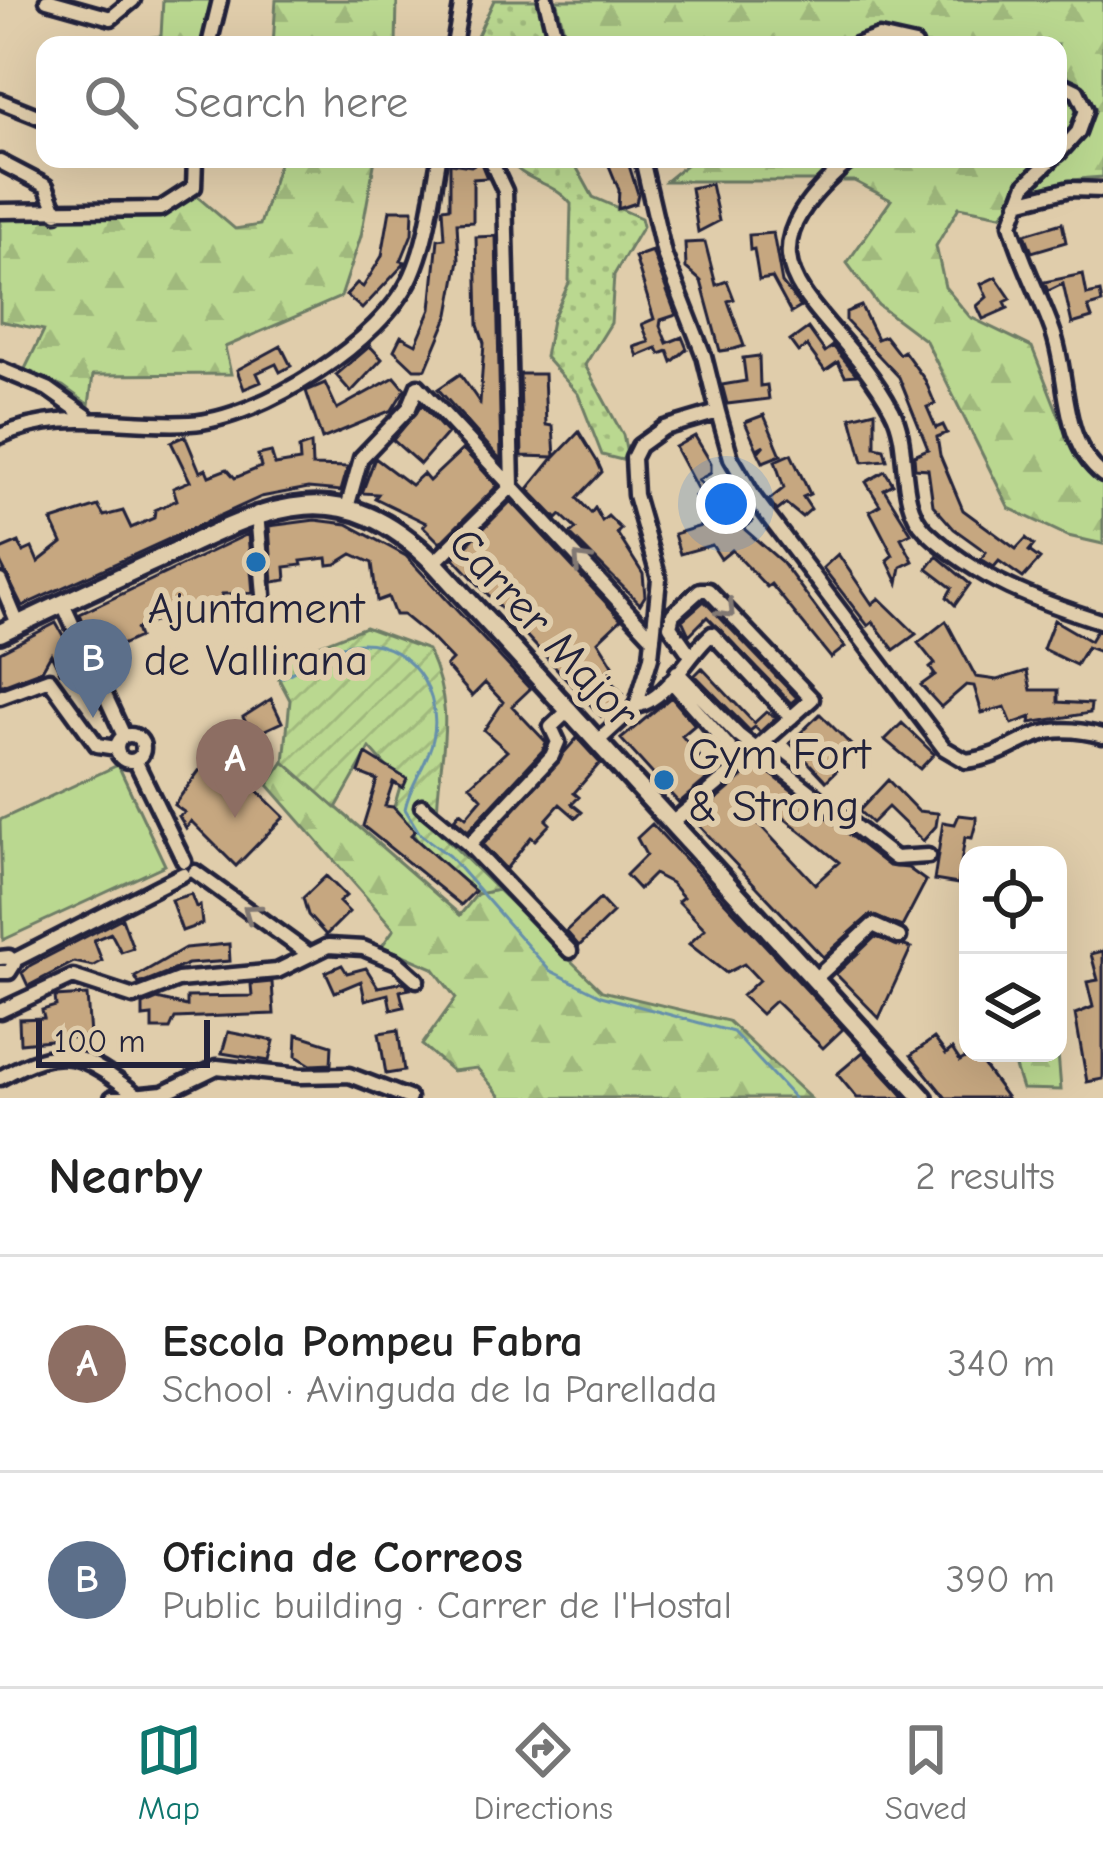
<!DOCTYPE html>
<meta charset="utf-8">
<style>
:root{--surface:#fff;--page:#f6f6f6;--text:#222;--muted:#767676;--line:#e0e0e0;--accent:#0f766e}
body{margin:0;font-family:"Comic Neue",sans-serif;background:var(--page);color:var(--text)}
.controls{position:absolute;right:36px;bottom:36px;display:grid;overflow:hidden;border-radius:24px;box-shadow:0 12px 48px #0002}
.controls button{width:108px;height:108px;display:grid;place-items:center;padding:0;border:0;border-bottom:3px solid var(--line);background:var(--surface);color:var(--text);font:60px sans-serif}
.scale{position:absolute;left:36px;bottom:30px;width:174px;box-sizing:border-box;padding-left:12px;border:6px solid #22223b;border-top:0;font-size:33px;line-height:42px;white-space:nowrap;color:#22223b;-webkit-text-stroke:9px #e0cdab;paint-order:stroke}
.you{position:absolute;left:726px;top:504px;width:42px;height:42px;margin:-30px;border:9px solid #fff;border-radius:50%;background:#1a73e8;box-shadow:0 0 0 18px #1a73e833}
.badge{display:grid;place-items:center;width:78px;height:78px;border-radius:50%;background:var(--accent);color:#fff;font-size:39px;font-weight:700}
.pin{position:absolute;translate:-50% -99px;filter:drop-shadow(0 3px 6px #0008)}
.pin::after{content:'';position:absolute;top:63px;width:42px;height:36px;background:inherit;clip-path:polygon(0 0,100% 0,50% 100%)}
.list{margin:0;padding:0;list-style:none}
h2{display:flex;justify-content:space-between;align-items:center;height:156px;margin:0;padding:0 48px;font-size:51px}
h2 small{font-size:39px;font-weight:400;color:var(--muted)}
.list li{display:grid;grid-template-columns:78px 1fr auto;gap:36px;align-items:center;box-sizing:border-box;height:216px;padding:0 48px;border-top:3px solid var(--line)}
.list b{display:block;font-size:45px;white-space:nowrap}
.list p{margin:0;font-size:39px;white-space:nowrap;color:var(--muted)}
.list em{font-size:39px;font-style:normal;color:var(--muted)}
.icon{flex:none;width:66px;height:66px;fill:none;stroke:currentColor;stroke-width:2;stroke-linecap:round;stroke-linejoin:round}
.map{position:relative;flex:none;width:1103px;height:1098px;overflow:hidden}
.search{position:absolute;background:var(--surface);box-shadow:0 12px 48px #0002;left:36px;right:36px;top:36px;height:132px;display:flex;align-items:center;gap:30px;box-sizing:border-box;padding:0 42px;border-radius:24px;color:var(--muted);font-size:45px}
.sheet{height:588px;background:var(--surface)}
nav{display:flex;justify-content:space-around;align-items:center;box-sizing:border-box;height:168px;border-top:3px solid var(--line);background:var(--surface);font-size:33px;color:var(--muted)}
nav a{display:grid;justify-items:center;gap:6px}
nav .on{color:var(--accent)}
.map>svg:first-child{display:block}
.grass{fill:url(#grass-dots);stroke:#6e7d66;stroke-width:3}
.forest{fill:url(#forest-firs);stroke:#6e7d66;stroke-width:3}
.garden{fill:url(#garden-furrows);stroke:#6e7d66;stroke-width:3}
.pitch{fill:#bad890;stroke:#6e7d66;stroke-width:3}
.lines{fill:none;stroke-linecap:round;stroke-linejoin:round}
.stream{stroke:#6690ab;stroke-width:3}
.building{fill:#c6a780;stroke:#22223b;stroke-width:3;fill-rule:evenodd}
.street-casing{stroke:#22223b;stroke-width:21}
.secondary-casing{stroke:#22223b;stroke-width:26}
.street{stroke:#e0cdab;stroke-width:12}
.secondary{stroke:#e0cdab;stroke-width:16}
.oneway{stroke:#817873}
.poi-dot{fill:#1f6fb2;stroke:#e0cdab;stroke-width:4.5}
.labels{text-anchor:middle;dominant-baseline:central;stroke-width:12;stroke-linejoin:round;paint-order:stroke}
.poi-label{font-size:45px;fill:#22223b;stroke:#e0cdab}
.street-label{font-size:45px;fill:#22223b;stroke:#e0cdab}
</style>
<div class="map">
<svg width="1103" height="1098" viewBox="0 0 1103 1098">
<defs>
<pattern id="grass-dots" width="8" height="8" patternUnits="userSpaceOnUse" patternTransform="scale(3)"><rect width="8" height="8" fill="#bad890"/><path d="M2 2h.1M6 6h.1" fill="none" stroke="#a0b97d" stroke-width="1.8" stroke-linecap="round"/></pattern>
<pattern id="forest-firs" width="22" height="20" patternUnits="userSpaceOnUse" patternTransform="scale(3)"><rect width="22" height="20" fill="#bad890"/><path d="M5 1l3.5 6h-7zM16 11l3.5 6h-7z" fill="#a0b97d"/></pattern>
<pattern id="garden-furrows" width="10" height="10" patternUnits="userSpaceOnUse" patternTransform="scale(3)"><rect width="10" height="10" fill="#bad890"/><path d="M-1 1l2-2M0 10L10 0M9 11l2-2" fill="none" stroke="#a0b97d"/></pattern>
</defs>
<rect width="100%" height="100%" fill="#e0cdab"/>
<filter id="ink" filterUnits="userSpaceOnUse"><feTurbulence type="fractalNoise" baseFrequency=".00833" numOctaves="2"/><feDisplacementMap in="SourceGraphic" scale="24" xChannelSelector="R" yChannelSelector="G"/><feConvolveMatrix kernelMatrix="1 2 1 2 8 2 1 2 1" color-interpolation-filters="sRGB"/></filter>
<g filter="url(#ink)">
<path class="grass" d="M494,0H539L548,45H473Z
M508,159H572L593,197L641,218L643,226L614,275L611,323L585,365L623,435L627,454L622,460L602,455L578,394L545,357L552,320L569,283L571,204C553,181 524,182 508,159Z"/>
<path class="forest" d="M163,0H219L209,45H131V40L161,36Z
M276,0H397L396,45H273Z
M556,0H1103V177C1066,179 1025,187 1001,215L959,207L936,246L945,287L970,317L1032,347L1076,459L1103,465V544L1068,536L1009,508L926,341L878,305L847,263L891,200L854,181H666L693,159H1058V45H568Z
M270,159H375L361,236L341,297L225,347L231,374L93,375L89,405L63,386L24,371L44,330L0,321V216L163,211L192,192L235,229L260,225L279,163Z
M284,762L460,915L477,894L498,890L602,991L728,1021L810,1098H502L477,1068L452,1071L422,1045L456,998L433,968L382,946L394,929L268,785Z
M985,1053H1058L1061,1090L1022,1089L1015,1067Z"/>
<path class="garden" d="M365,627L428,650C461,722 435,759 437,830L498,890L477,894L420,844L394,807L401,783L370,748L336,808L284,762L290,700L271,664Z"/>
<path class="pitch" d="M118,765L165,865L3,940L0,820Z"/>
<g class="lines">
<path class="stream" d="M281,678C301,669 319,654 339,647C396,627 445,684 433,739C428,764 410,783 405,809L420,834L449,856L549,970L601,996L733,1032L794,1098"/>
</g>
<path class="building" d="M627,159L638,194L636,203L618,209L619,190L608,163Z
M480,161L487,178L473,179V222L457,223L459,260L449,314L426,369H414L394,350L401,336L416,344L431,309L438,239L445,238L443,208L450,207V163L471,166Z
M711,184L719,221L698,232L691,188Z
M390,210H413L412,234L401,261L406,262L362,309L346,295L357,283L363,287L382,256Z
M1062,223L1066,242L1032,252L1025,234Z
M773,233L782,283L801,307L791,313L772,278L759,280L754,249L750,250L749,235Z
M496,236L501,460L438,389L460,374L480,403L484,343L478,325L476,237Z
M705,242L716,285L727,281L734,299L728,301L744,346L734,349L720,351L701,281L686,268L685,243Z
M652,251L676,315L661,320L660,326L667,343L682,337L687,349L672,362L668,351L660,354L657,348L638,356L634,347L649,342L642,324L654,319L635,257Z
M1083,274L1087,295L1100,292L1102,303L1088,307L1092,318L1072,324L1063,284L1048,291L1044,282Z
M996,277L1011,299L1005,302L1008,308L983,319L977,306L987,297L981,284Z
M861,306L877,339L885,336L899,354L904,351L925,380L935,404L927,407L936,428L943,425L947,433L937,437L940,455L963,510L1016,549L1026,538L1034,545L1029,551L1040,559L1023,578L999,561L994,567L981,559L986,552L954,529L933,505L928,469L915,468L914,455L928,449L899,377L846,321V312Z
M808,328L825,352L833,346L857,375L845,376L838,362L825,371L807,346L798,352L790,341Z
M281,346L291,366L280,372L276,364L257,373L261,382L244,389L237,370Z
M370,346L382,359L351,392L336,375Z
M759,356L760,386L767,385L769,399L727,404L722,385L746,381L743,358Z
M520,374H544L546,425L553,426L555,457L579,432L598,463L602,472L577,498L591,513L595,508L602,521L608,516L621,529L617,533L643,574L645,596L640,604L570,534L576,529L561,515L557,519L528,489L554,457L522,456Z
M395,377L405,389L392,410L322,439L306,391L325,383L337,409Z
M422,405L447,433L420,464L393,440Z
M875,411V447L884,449L887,460L863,462L851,417Z
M764,415L781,455L763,462L758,452L764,445L757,449L745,422Z
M185,436L200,472L206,469L209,476L227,469L235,478L261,467L258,455L271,452L275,465L300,461L299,448L311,444L312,466L348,467L341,491L308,488L261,497L22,606L0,562V550L19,542L23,552L32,548L38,562L62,543L52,521L98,506L104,516L123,511L131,528L154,518L155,510L177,500L173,488L190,481L171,442Z
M695,436L711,463V473L698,480L715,496L721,490L745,508L753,521L743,528L782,562L845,647L831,658L771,584L767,587L732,550L721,559L712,545L680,554L674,534L708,524L699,517L712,513L695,496L699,492L675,447Z
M463,449L497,486L440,543L423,526L426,523L375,498L378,494L362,493L375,458L411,485L423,474L429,481Z
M791,454L810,494L803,497L811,509L802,517L786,504L777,511L769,500L784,488L775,461Z
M885,471L893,484L884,489L911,533L901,538L913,561L901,567L898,583L887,560L893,555L870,511L880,505L866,482Z
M511,501L621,619L598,641L613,665L604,674L623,694L601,716L454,558Z
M315,520L347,524L406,556L530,689L512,706L546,742L543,750L468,831L454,819L460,812L466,817L482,798L470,785L507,751L484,730L503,702L485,683L472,696L446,666L452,660L430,637L403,615H395L388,597L377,601L372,563L352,554L336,564L328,565L327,558L301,561L302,565L285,567L286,580L273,582L269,526Z
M248,534L253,593L222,594V602L201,612L169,623L168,616L136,629L139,637L108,651L115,667L105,671L80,614Z
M838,554L872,604L879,598L916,634L894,650L873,622L868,626L823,568Z
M937,556L970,584L955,605L947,597L952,588L927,569Z
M704,601L797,698L791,703L707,617L689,635L682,620Z
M1054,620L1090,641L1096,631L1103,632V653L1087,647L1076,665L1043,649Z
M946,621L976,677L997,680L1027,671L1031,690H1058V702L1091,704L1090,713L1030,723L1031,717L1012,724L1005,707L982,713L974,686L966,685L941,707L921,685L935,675L930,668L935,664L918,643Z
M56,623L77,660L60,672L51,654L42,670L0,686V652Z
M702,668L754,723L766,712L776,717L760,732L755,727L750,731L695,675Z
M671,697L695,725L682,736L714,773L679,803L621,739Z
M271,699L282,722L252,736L243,717Z
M820,714L857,751L826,781L790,743Z
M902,723L934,754L920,769L885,740Z
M577,738L600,763L574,793L579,797L572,804L582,812L576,818L560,804L546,820L550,824L535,840L531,837L506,869L483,845Z
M215,749L247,764L240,774L284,817L236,866L191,821L186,828L179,816L184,812L174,805Z
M366,754L407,779L403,788L393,782L385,806L393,807L415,831L411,835L475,891L461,905L363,826L377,780L359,773Z
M753,760L889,866L908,868L926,881L902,927L870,915L823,957L693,819L750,771ZM773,809L839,862L815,884L758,823Z
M888,780L918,811L938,813L936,826L923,841L888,807L872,823L859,811Z
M959,815L976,817V823L972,838L965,837L958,884L934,880L943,822L955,824Z
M652,824L843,1029L823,1048L775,1001L761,1014L742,996L759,980L744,964L726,973L689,944L705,929L678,901L683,897L671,883L654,874L639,889L626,875L646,855L637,838Z
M326,876L346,896L339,902L349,912L326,935L308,915L303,898Z
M191,894L196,907L200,905L202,924L182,931L171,900Z
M600,899L613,913L579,946L566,931Z
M122,918L133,948L121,952L111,933L94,940L102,961L93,966L74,962L28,986L22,973L31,965Z
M875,937L911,948L879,1018L836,974Z
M229,944L230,961L188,964L139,984L135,977L185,948Z
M1103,951V1079L1087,1082L1075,1014L1093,1007L1087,982L1098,980L1091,954Z
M342,965L347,973L366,968L378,987L404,982L410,989L400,991L404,1007L391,1010L388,994L365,1000L361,981L335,992L326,972Z
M272,982L274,1014L175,1018L170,1029H152V1016L143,1017V1005L157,999L187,1006V997L252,996L251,984Z
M87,995L90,1036L20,1043L19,1019L44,1018L42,1010L56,1006L55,997Z
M398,1030L404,1071L386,1074L379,1033Z
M228,1032L274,1041L269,1061L222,1053Z
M297,1034L332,1045L331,1064L311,1065L296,1056Z
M934,1038L946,1054L952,1049L960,1061L974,1053L1007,1098H946L911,1055Z
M863,1052L898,1090L905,1098H857L837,1074Z"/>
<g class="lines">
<defs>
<path id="street" d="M47,0L111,18L133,0
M546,0L557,45
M209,45L220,0
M454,45L462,0
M856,45L879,37L915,45
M1058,82L1077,91L1086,110L1078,132L1058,154
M0,101L45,119
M642,159L664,254L704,356L718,412
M852,159C715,272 835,301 892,410C912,446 895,501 926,531C978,580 1037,601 1103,622
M1052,159L1026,184L1011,224C1021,261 1039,293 1052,329C1070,376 1059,441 1103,475
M0,162L46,186L57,213
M1018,202L1070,189L1103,190
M0,211L160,209L194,187L195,159
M0,369L48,389L86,416
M0,436C63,407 124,427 190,423C261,419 383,341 412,275C428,239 432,197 439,159
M347,508L361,458L409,408L418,386L650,635
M257,513L264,595
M434,563L512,486L505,191L490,159
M0,581L18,624
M63,604L124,736
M689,653L670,626L673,614L700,590H708L812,699L758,747
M677,672L738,735L895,858L928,856
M671,681L743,763L674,821
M0,697L49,679L97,745L116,748
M636,706C669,698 687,655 712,634L791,718
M117 748a13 13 0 1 1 26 0a13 13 0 1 1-26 0Z
M599,740L636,706L651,657L659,579L635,495L633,458L639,446L664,428L718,412L731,458L755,499L944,748L966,761C1025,754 1028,716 1103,736
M135,760L184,861
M422,806L469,845L570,951
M469,845L552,756L558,742L551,727L570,709
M195,872L307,953
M0,958L9,957L14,964L9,972H0
M13,961L183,874
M817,977L873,925L899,937
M0,1011L73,977L134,997L178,980L277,971L328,946L363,948L397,962L417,980
M0,1078C64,1042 81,1053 137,1095
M112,1098L163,1093L217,1067L300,1076L349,1075L409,1098"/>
<path id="secondary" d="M0,633C53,608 106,583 159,559C264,509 338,467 434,563L923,1098"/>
</defs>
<use href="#street" class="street-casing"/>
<use href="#secondary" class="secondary-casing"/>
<use href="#street" class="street"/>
<use href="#secondary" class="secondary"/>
</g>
<defs><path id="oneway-chevron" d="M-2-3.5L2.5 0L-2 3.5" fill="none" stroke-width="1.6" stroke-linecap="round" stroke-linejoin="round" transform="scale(3)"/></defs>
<g class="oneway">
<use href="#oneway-chevron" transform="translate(581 561) rotate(-133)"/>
<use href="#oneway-chevron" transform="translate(727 610) rotate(46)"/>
<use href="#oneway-chevron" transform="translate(251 912) rotate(-144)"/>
</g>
</g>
<g class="poi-dot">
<circle cx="256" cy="562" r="12"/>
<circle cx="664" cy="780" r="12"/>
</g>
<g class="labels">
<g class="poi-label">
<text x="256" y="608">Ajuntament<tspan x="256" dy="52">de Vallirana</tspan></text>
<text x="688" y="754" text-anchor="start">Gym Fort<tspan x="688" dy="52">&amp; Strong</tspan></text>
</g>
<g class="street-label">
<text transform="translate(544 628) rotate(47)">Carrer Major</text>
</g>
</g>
</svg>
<div class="controls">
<button><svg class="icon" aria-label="locate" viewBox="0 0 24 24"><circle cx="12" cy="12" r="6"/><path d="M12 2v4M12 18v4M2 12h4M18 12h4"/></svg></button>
<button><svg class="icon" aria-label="layers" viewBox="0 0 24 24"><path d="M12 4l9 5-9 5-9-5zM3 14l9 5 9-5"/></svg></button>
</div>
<div class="scale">100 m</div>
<div class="you"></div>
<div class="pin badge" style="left:235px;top:818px;background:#8d6e63">A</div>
<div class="pin badge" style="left:93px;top:718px;background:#5c6f8a">B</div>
<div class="search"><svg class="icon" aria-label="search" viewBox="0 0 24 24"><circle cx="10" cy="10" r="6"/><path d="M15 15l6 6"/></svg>Search here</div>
</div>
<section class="sheet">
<h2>Nearby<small>2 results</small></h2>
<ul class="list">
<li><span class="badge" style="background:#8d6e63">A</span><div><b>Escola Pompeu Fabra</b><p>School · Avinguda de la Parellada</p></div><em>340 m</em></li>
<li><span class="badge" style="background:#5c6f8a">B</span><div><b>Oficina de Correos</b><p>Public building · Carrer de l'Hostal</p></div><em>390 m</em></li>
</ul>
</section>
<nav>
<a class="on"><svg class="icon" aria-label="map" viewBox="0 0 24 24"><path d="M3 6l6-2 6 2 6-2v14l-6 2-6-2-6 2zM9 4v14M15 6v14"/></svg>Map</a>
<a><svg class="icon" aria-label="directions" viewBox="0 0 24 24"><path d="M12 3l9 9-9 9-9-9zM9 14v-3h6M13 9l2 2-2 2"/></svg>Directions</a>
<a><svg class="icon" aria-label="saved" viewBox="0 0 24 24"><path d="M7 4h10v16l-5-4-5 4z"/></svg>Saved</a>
</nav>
